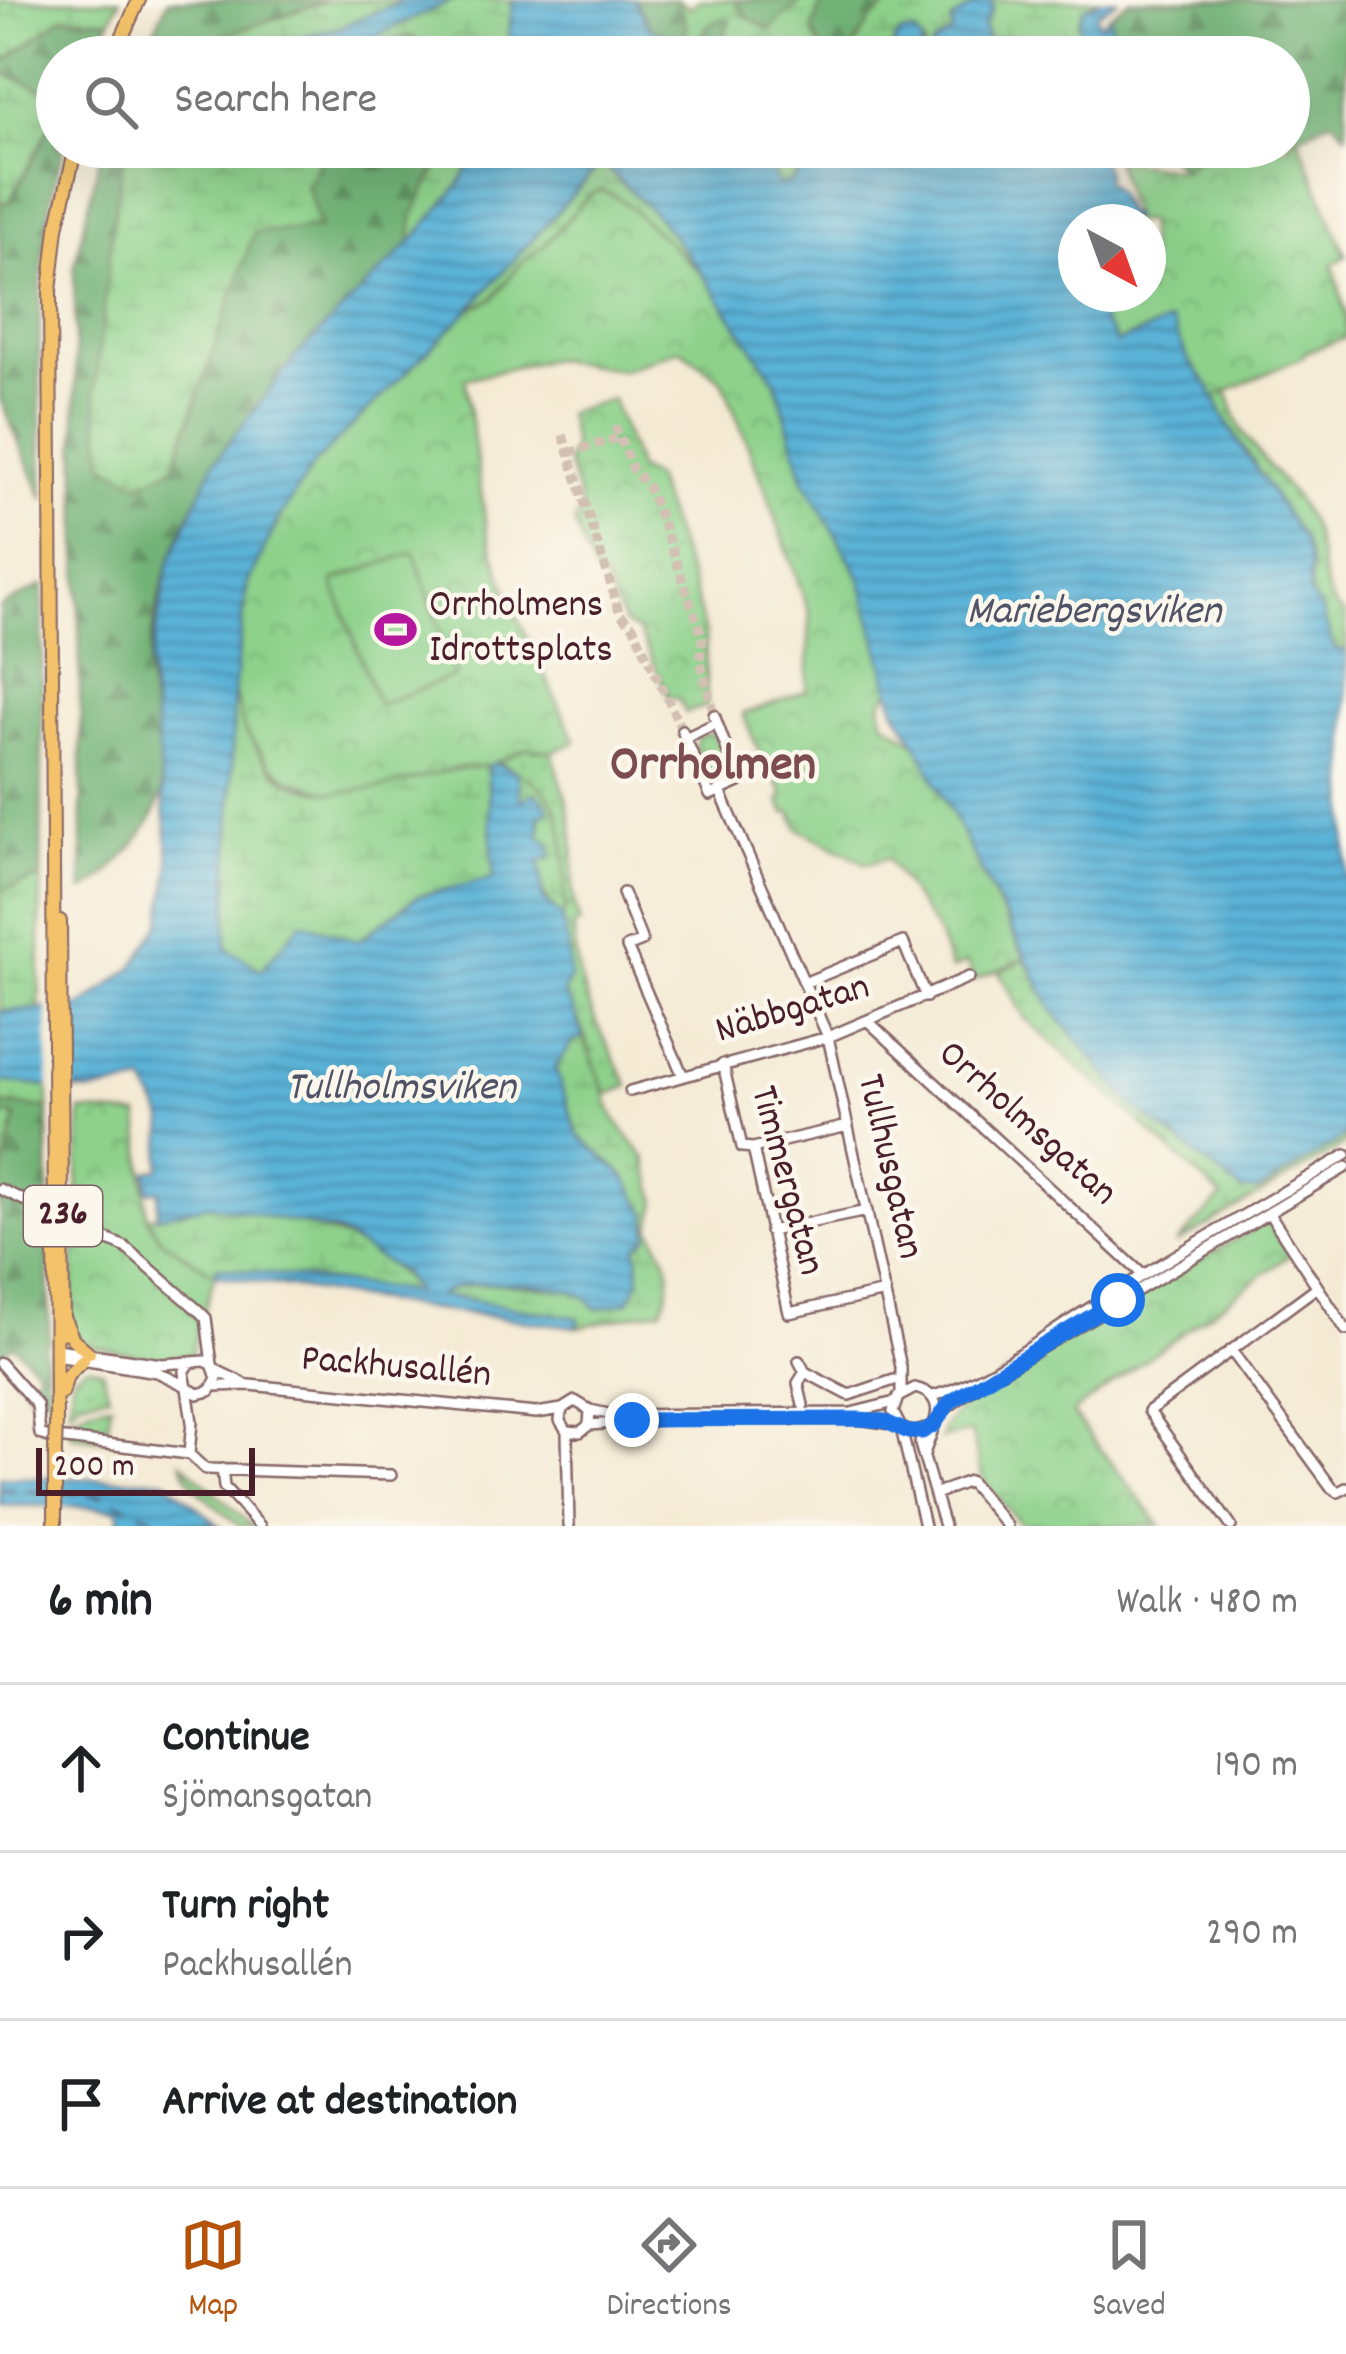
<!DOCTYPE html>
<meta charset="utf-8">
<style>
:root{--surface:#fff;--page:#f2f2f2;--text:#202124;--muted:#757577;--line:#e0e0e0;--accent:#b45309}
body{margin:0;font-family:Dekko,sans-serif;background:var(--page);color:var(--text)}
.compass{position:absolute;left:1058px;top:204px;width:108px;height:108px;border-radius:50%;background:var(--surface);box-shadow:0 12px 48px #0002;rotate:139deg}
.scale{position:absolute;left:36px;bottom:30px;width:219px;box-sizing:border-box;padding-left:12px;border:6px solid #4a1f2b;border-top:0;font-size:33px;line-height:42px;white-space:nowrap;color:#4a1f2b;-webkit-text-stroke:9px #fbf7ec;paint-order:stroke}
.stop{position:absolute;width:36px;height:36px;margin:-27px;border:9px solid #1a73e8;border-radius:50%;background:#fff}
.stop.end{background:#1a73e8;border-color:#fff;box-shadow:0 3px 12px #0008}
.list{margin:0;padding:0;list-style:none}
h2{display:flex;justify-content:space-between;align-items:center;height:156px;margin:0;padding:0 48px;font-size:51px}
h2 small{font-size:39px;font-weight:400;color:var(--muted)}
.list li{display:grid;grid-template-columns:78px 1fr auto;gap:36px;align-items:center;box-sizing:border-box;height:168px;padding:0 48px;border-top:3px solid var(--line)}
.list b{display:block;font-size:45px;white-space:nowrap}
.list p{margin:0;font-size:39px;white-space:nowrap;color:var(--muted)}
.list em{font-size:39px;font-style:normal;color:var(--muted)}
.icon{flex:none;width:66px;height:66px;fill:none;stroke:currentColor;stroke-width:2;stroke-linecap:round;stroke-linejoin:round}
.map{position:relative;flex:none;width:1346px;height:1526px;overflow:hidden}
.search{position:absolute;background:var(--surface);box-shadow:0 12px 48px #0002;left:36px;right:36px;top:36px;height:132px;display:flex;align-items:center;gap:30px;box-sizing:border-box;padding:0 42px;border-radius:66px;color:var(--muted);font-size:45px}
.sheet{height:660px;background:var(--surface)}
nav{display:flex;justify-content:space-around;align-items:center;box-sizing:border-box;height:168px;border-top:3px solid var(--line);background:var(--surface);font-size:33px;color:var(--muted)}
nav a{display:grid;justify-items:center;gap:6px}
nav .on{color:var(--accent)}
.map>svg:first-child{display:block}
.grass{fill:url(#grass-dots);stroke:#6c785b;stroke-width:3}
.forest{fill:url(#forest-firs);stroke:#5e6951;stroke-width:3}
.wetland{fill:url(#wetland-marsh);stroke:#6c785b;stroke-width:3}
.park{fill:url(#park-crowns);stroke:#6c785b;stroke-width:3}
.pitch{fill:#8dd18b;stroke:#6c785b;stroke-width:3}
.water{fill:url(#water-rules);stroke:#526881;stroke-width:3}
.pier{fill:#f4ead4}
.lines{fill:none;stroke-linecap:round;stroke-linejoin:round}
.ferry{stroke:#505267;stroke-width:3;stroke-dasharray:15 12;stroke-linecap:butt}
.minor-tunnel{stroke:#d2c1b2;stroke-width:9;stroke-dasharray:9 4.5;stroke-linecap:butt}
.minor-casing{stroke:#866666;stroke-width:14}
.major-casing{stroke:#866666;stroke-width:16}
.minor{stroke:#fff;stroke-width:9}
.major{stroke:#f3c26a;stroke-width:12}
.major-bridge-casing{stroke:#866666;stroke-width:16;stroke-linecap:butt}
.major-bridge{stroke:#f3c26a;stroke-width:12}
.route{stroke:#1a73e8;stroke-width:15}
.labels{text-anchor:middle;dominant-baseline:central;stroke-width:9;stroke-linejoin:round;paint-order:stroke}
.shield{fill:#fbf7ec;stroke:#7f6065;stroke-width:3}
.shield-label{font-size:36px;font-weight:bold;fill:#4a1f2b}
.poi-label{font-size:39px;fill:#4a1f2b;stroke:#fbf7ec;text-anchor:start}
.street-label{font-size:39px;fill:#4a1f2b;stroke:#fbf7ec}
.water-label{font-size:42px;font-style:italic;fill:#505267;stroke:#fbf7ec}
.district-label{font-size:51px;font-weight:bold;fill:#7c4c50;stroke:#fbf7ec}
</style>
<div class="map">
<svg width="1346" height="1526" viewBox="0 0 1346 1526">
<defs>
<pattern id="grass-dots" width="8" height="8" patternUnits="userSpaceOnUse" patternTransform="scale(3)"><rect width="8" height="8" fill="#8dd18b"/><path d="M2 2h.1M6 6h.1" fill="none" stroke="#7bb378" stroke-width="1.8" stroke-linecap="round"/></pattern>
<pattern id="forest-firs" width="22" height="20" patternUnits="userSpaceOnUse" patternTransform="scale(3)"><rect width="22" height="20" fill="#72b377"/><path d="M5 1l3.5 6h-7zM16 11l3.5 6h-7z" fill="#609162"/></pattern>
<pattern id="wetland-marsh" width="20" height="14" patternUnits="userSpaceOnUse" patternTransform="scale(3)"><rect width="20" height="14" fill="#8dd18b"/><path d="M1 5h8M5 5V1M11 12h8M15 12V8" fill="none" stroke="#7bb378"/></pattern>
<pattern id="park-crowns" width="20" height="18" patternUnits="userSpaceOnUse" patternTransform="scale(3)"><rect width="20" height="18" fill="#8dd18b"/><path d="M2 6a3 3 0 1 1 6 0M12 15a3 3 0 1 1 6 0" fill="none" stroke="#7bb378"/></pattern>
<pattern id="water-rules" width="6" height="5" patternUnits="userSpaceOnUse" patternTransform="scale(3)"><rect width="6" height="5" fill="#5ab2d7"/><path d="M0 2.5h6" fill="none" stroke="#4c90af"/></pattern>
</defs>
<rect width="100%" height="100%" fill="#fbf7ec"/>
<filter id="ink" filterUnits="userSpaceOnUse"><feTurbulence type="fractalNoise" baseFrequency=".00833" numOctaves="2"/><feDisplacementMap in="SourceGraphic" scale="24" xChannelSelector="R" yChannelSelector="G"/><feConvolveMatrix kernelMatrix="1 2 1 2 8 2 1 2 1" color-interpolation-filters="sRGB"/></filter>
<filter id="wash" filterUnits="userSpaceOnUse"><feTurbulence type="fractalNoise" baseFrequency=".004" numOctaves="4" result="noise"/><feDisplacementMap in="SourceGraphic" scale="48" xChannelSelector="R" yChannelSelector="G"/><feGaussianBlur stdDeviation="2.7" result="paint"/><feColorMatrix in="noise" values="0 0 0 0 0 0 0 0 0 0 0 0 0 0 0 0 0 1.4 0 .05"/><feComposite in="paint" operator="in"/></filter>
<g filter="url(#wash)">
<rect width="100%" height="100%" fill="#f4ead4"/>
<path class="grass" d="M1182,340L1231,389L1227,392C1232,403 1235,417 1241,428C1260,461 1292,487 1309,521C1324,550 1318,602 1346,615V651L1334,648L1321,608L1310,596V564L1303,541L1187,359Z
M708,733L718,738L732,775L719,785L708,781L695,747L698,737Z
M527,748L552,752C560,779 571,808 573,837C576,867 568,894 580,923L574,926C572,984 603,1037 629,1086L606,1095L579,1022L562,992L570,980L562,917L565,909C561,835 572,800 498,761Z
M1025,959L1053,1011L1258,1191L1346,1136V1144L1176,1244L1222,1197L1025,1018L999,972Z
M88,1365L102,1370L109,1394L79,1400L69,1411L73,1375Z
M111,1403L106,1439L70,1435C71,1410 89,1406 111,1403Z
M182,1462L252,1526H239C220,1508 187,1487 182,1462Z"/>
<path class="forest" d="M168,0H329L162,57H142Z
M634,0H678C682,15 693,30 680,43L662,33H654Z
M736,0H802L770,30L743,15Z
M822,0H895L871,20L848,57H825L812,31Z
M1130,0H1346V134L1332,119L1289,142V57H1131V43L1112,37L1110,15Z
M62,17L110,20L95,57H57V95L0,72V65Z
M722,18L729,20L723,39L729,57H705L709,51L703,34L710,24Z
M412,37L439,57H356L382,43Z
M57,113V147H64C29,262 40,382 44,500L0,399V203L10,202Z
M102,147H130L122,165L228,298L254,232L307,187L326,147H446L413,216L411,242C311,341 222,423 171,559C161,585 150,639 149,666C148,706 162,745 162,785C161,820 113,876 83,891L74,267Z
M1160,147H1279L1183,170Z
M43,585L41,878L0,891V607Z
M0,1104L48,1108L49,1316V1341L44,1345L49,1397L31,1394L23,1386L39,1371L13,1344L0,1355Z"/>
<path class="wetland" d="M0,0H120L110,20L62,17L0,65Z
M329,0H404L338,28L219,57H162Z
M453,0H513L506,57H439L411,37C382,43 360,57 331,57Z
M678,0L690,8L699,0H736L743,15L770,30L802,0H822L812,31L825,57H729L723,39L729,20C717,17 710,24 703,34L709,51L705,57H673L664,34L679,43L687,29Z
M895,0H982C972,11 962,14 951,22L952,33L932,47L931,57H922L925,46L915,32L896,38L892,50L897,57H848L871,20Z
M991,0H1102C1075,9 1081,20 1085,43L1069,57H1027L1024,49L1013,44L1003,49L991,47L984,26L993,8Z
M0,72L57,95V113L9,202L0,203Z
M130,147H326L307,187L320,228L254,232L174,466L140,484L104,463L95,389L113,223L122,165Z
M446,147H478L460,184L411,242L413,216Z
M739,147H820L791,182L778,185L761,163Z
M601,163L657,216L704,276L622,200L601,190L589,195L546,244L519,265L493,298L469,310Z
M234,690C275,854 377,771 487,766L494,878L418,896L358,941L261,971L227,949Z
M517,772C577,801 562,852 565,909L562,917C544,900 536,885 540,860L550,858V843L540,837V813L520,801Z
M41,878L39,1011H0V891Z
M583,1037L616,1121L646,1159L657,1202L651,1227C667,1264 678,1268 662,1309L578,1327L579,1319L439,1296C469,1272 542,1289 580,1292L624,1175L578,1135L555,1068L573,1041Z
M0,1081L49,1086L48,1108L0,1104Z
M210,1204C283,1220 369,1228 416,1293L217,1267L215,1275L160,1239L147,1217Z"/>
<path class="park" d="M1298,137L1346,256L1333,265L1346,315V338L1305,352L1303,357L1214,397L1187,359L1171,322L1115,343L1101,321L1126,294H1148V222H1133L1115,160L1183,170L1208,149L1289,147V142Z
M601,190L622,200L704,276L776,382L804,480L860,577L891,689L881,703L883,720L917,744L1025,959L974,980L967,963L951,969L937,932L887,858L867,864L799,829L791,812L785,813L779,800L784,797L773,773L765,767L743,714L807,691L810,615L768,496L722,380L680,349L623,370L550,359L465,379L487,533L512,605L576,742L552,752L527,748L487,766L457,768L386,787L332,793L290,780L269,764L244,730L234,690L247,585L279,518L314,464L469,310L494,298L519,265L546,244L589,195Z
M612,399L638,470L654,478L694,590L705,634L707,706L686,713L678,698L670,699L639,632L624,623L604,580L594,572L574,523L582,508L567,461L573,447L567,413Z
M81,1111L139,1116L147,1217L160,1239L215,1275L191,1355L161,1360L83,1344L75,1338L71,1324Z
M2,1114L16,1117L2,1180L0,1179Z
M1267,1221L1290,1255L1072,1413L1161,1526H1022L983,1480L971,1432L941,1439L945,1427L963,1405L1030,1359Z"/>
<path class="pitch" d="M414,552L455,676L378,705L333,581Z"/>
<path class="water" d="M404,0H453L331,57H219L338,28Z
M513,0H634L650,28L664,34L673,57H506Z
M982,0H991L993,8L984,26L988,44L1002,49L1019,44L1027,57H931L933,45L952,33V20Z
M1102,0H1117L1096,15L1101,25L1110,15L1112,37L1103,57H1069L1085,42L1078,24L1084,8Z
M894 46a14 14 0 1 1 28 0a14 14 0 1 1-28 0Z
M478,147H739L770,166L778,185L791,182L820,147H833L844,157L868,147H1095L1107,174L1104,180L1115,191L1126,214L1133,215L1127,222H1076V294H1126L1101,321L1114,336L1115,343L1171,321L1188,359L1209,386L1229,427L1303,540L1310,564V596L1321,608L1334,648L1346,651V1136L1258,1191L1241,1190L1131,1104L1053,1011L917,745L895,709L860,577L804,480L776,382L704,276L657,216L601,163L469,310L314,464L279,518L247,585L234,690L227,948L261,970L302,922L358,941L418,896L494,878L487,766L496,763L517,772L520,800L536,793L548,805V812L540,814V837L550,843L551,858L540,860L543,899L562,917L568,946L570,980L563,992L574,1011L583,1037L573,1042L555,1068L578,1135L624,1175L647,1214L649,1236L637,1247L640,1281L628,1302L597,1309C590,1302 584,1294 574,1292C543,1284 464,1276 440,1295L579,1318L578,1327L427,1309L215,1275L217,1267L415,1292L401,1272L337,1232L210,1204L157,1217L159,1191H148L147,1171L160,1169L164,1120L145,1083L91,1092L0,1081V1011L82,1006L133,967L161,922L170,867L149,665L169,563L214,462L296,356L411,242L460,184Z
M0,1477L165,1480L220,1526H119V1510C78,1504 41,1507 0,1505Z"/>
<path class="pier" d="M73,1001V1096L49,1092L47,1004Z"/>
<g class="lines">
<path class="ferry" d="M0,1488L52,1493
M62,1493L102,1496L173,1526"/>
</g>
</g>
<g filter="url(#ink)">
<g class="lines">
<path class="minor-tunnel" d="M615,426L633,470L647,485L662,521L703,638L700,660L714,715
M563,435L620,614L633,626L682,730
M569,453L620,437"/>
<defs>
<path id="minor" d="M682,730L710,795L739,782L714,715
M685,738L716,723
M720,791L828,1037L901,1367V1394
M623,893L642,941L627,947L683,1076
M804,983L903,942L926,997
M868,1021L1143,1275
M723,1064L742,1147L753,1148L789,1313L885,1292
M630,1091L828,1037L969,977
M753,1148L848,1126
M0,1189L45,1210
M1269,1213L1346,1330
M74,1225L125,1247L198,1310L206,1318L212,1364
M770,1231L867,1211
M56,1349L162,1364L205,1361L212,1364L217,1378L210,1391L198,1394L187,1388L184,1372L190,1363
M1231,1350L1332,1488L1338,1492L1346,1488
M56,1356L157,1372L184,1385
M799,1361L805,1372L849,1395L894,1380
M0,1363L37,1405L40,1434L49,1437L189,1454L205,1469L391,1475
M216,1370L245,1384
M1002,1371L1346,1167
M214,1386L250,1385L536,1413L562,1409L575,1401L590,1410L589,1425L580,1432L567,1431L560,1420L562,1409
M187,1388L192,1422L189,1454
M933,1396C991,1380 1042,1337 1093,1306C1176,1254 1261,1205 1346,1155
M803,1405L798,1383L805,1372
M590,1410L613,1415L851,1413L895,1402
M938,1414L977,1386
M589,1425L671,1419H860L898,1425
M901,1428L924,1526
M567,1431L569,1526
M922,1432L920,1444L944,1526
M924,1454C932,1429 952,1397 915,1388L898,1397L893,1412L901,1428L915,1433L934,1425
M222,1469L224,1487L260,1526
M935,1494L969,1481L1007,1526
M1231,1526L1149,1411L1317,1287"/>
<path id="major" d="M113,57L139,0
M60,921L63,1333
M65,1321L73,1339L89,1353
M62,1393L67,1376L83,1360
M56,1423L50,291L57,228L76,147
M55,1450V1526"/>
</defs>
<use href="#minor" class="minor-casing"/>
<use href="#major" class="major-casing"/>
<use href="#minor" class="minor"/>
<use href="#major" class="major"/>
<defs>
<path id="major-bridge" d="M55,1450L56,1423"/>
</defs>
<use href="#major-bridge" class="major-bridge-casing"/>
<use href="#major-bridge" class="major-bridge"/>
</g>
</g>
<g class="lines" filter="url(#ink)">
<path class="route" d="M632,1420L860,1419L884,1421L908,1432H922L934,1425L950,1402L1118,1300"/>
</g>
<defs>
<symbol id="stadium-bare" viewBox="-9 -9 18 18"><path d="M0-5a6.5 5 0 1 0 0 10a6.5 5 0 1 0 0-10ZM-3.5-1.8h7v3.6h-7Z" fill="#b5179e" stroke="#fbf7ec" stroke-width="2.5" paint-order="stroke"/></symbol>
</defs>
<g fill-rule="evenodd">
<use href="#stadium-bare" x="366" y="600" width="59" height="59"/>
</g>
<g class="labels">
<rect class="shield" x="24" y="1186" width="78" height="60" rx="9"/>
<g class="shield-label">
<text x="63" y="1216">236</text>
</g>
<g class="poi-label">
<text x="429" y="607">Orrholmens<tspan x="429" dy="45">Idrottsplats</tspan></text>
</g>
<g class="street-label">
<text transform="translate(793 1011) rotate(-17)">Näbbgatan</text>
<text transform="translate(1026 1125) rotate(42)">Orrholmsgatan</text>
<text transform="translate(888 1167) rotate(77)">Tullhusgatan</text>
<text transform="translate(785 1181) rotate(75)">Timmergatan</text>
<text transform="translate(396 1369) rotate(5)">Packhusallén</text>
</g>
<g class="water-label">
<text x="1094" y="614">Mariebergsviken</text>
<text x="401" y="1090">Tullholmsviken</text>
</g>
<g class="district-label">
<text x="713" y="768">Orrholmen</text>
</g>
</g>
</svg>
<svg class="compass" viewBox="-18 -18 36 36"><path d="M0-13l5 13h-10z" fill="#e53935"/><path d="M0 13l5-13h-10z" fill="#757577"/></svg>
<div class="scale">200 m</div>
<div class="stop" style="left:1118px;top:1300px"></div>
<div class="stop end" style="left:632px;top:1420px"></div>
<div class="search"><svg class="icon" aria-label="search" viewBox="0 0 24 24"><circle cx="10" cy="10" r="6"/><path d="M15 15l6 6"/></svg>Search here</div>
</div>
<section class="sheet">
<h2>6 min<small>Walk · 480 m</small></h2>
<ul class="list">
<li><svg class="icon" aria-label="ahead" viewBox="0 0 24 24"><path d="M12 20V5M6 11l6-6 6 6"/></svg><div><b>Continue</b><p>Sjömansgatan</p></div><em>190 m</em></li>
<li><svg class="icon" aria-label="right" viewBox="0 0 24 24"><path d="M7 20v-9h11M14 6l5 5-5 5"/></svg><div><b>Turn right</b><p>Packhusallén</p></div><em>290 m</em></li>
<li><svg class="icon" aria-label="arrive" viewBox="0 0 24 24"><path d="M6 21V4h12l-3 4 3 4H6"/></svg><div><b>Arrive at destination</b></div></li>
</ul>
</section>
<nav>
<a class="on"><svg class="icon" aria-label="map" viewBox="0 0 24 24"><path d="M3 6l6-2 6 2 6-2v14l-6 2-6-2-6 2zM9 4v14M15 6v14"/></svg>Map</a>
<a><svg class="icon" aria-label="directions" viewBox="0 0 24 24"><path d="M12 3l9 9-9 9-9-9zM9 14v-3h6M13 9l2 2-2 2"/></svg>Directions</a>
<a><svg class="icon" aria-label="saved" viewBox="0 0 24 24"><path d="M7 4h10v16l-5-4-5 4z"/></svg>Saved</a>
</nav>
